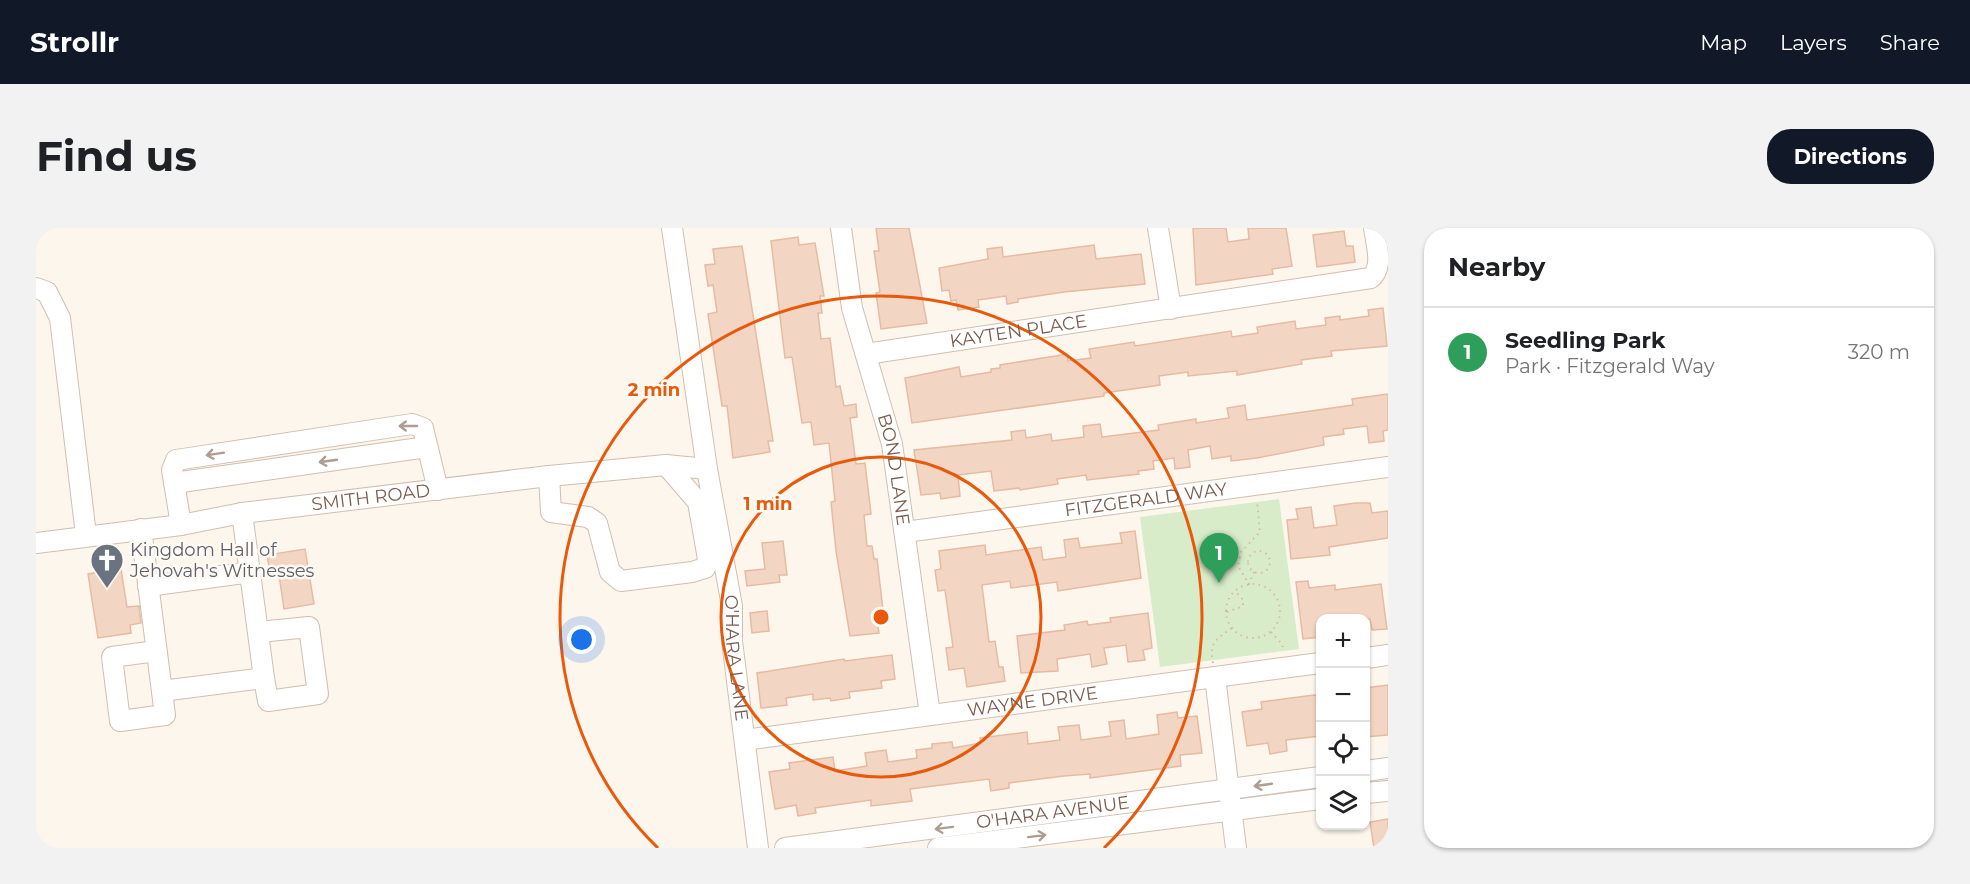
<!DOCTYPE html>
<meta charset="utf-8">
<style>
:root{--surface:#fff;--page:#f2f2f2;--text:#202124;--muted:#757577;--line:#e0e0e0;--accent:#111827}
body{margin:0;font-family:Montserrat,sans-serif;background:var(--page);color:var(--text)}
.controls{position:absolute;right:18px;bottom:18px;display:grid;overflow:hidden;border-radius:12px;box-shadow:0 2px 4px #0004}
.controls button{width:54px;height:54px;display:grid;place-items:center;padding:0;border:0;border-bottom:2px solid var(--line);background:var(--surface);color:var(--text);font:30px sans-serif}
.you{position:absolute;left:546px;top:412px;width:21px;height:21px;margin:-15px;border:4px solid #fff;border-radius:50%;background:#1a73e8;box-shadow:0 0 0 9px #1a73e833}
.badge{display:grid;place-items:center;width:39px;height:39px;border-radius:50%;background:var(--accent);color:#fff;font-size:20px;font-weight:700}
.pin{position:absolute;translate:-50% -50px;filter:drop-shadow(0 2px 3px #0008)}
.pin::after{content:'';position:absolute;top:32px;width:21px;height:18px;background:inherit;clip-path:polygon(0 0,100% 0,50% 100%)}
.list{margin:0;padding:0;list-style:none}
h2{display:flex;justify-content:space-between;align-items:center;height:78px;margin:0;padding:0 24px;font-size:26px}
h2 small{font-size:20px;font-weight:400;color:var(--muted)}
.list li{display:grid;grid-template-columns:39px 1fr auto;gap:18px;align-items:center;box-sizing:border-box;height:90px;padding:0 24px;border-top:2px solid var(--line)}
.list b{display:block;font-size:22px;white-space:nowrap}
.list p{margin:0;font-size:20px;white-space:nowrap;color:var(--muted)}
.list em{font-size:20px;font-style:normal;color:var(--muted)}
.icon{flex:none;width:33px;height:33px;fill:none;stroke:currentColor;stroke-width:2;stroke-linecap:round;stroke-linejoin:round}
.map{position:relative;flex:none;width:1352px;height:620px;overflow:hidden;border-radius:24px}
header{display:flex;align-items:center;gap:36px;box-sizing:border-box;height:84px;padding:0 30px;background:var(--accent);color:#fff}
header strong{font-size:28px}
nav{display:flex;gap:33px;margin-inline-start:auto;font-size:21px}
.intro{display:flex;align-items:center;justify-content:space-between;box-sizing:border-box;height:144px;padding:0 36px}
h1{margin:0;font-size:42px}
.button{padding:15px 27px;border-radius:24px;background:var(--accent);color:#fff;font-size:21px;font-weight:700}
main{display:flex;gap:36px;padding:0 36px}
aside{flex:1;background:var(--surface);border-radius:24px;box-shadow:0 2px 4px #0004}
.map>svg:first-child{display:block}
.green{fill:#d8ecc9}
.building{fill:#f3d5c3;stroke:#e6bba3;stroke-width:1.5}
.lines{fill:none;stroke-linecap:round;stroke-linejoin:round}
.minor-casing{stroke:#d1beb0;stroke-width:22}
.path{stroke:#d9b8a5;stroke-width:2;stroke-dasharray:1.5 4.5;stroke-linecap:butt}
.minor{stroke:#fff;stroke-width:20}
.oneway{stroke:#af9d94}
.ring{fill:none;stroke:#e8590c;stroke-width:3}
.labels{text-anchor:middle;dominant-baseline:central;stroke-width:5;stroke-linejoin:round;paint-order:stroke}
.street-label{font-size:18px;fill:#7a5c4d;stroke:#fffaf3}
.worship-label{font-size:18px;fill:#5b616d;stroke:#fffaf3;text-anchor:start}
.centre{fill:#e8590c;stroke:#fffaf3;stroke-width:3}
.ring-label{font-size:18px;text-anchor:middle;font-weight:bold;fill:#e8590c;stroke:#fffaf3;stroke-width:5;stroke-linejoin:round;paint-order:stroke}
</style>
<header>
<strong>Strollr</strong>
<nav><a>Map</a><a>Layers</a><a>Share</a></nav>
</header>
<div class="intro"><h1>Find us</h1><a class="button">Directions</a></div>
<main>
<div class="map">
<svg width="1352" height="620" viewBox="0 0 1352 620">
<rect width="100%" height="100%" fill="#fdf6ec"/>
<path class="green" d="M1243,271L1263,421L1124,439L1104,289Z"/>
<path class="building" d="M840,0H873L891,95L845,101L840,65L844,64L838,23H843Z
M1157,0H1190L1192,14L1213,11L1212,0H1250L1256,38L1236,41L1237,46L1160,57Z
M1308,3L1310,18H1317L1319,34L1281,39L1277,7Z
M762,9L763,17L779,15L788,68H784L786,85H782L785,111L794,110L800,159L804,158L808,178L820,176L821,189L814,190L820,236L829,235L835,286L828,287L831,318H836L838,331H841L848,390L841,391L843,405L814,408L800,323L795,274L799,273L793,215L778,217L775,194L766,195L756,129L749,130L735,13Z
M1058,17L1060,31L1105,26L1109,56L1028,64L982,71V74L971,76L970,68L942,72L943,79L922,82L920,72L915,73L913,62L906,63L903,40L952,31L951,21L966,19L967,29Z
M706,18L737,213H732L734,224L697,230L691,178H686L672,86L681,84L677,57L672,58L669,37L679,36L677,21Z
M1347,80L1351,118L1295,123L1296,128L1265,132L1266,136L1201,147V143L1152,148V144L1123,148L1124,157L1068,165V168L876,195L869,150L923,139L925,149L955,144V141L964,140V137L1031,126L1032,133L1055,130L1053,121L1098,114L1099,118L1195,103L1196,109L1222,105L1221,99L1259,93L1260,101L1290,97L1289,90L1304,88V92L1333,88L1332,82Z
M1352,166V202L1347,203L1348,213L1333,215L1331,198L1307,201L1308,206L1287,209L1288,217L1221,230L1195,233V228L1176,231L1174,218L1152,222L1154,239L1139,241L1138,230L1117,233L1118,241L1102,243L1103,246L1051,252L1050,247L1021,251L1022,256L984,262L983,260L958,263L955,243L922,247L924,268L905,271L904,265L885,267L878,222L976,212L975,204L989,202L990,210L1015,206L1016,213L1048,209L1047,198L1064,196L1066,209L1123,202L1122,197L1160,191V195L1193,190L1191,180L1209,177L1211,192L1317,177L1316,171Z
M1320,275H1334L1336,285L1352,283V310L1293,319L1294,327L1255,331L1251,292L1262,291L1260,281L1275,279L1278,300L1301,297L1298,278Z
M1099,303L1105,350L1022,363L1021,354L975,360L974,353L946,357L953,414L959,413L963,439H967L969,453L931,459L928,440L913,442L910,420L917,419L909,362L902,363L899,342L905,341L903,323L949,317L950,327L1005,319L1007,332L1030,329L1028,312L1042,310L1044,320L1086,315L1084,305Z
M747,313L751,347H743L744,354L711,358L709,343L729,341L726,315Z
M269,321L278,376L248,381L243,347L235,349L231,327Z
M85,341L91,379L103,378L105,395L94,397L95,405L62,410L52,346Z
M1272,353L1273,360L1299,357V362L1345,356L1351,401L1336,402L1334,391L1284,390V409L1267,411L1260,354Z
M731,383L733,403L716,405L714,385Z
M1112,385L1116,420L1107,422L1109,432L1092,434L1090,417L1068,420L1071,436L1056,439L1054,426L1021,431L1022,443L985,445L981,408L1029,402L1028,397L1051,393L1052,397L1075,394L1074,390Z
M856,427L859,451L845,453L846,460L813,464L814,470L795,473L794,470L777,472V466L750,470L751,477L725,480L721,445L808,431L809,433Z
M1352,457V507L1329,509V460Z
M1278,467L1284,468V508L1250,512L1251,523L1234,526L1232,515L1211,518L1206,484L1226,481L1225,474Z
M1141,484L1142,490L1161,488L1166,525L1144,527L1145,538L1054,550V546L1028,548L973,555V560L955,563L953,551L874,561L876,573L835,578V572L779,580L780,585L762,588L760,577L739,581L733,544L754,541L753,535L797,529L799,543L831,538L829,525L850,522L852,534L881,530L880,522L896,520V516L916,514L917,520L945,515L944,510L991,504L992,516L1024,512L1022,499L1043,497L1045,512L1075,508L1073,494L1088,492L1090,511L1123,506L1121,487Z
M1352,591V620H1338L1334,594Z"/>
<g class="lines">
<defs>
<g id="minor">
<path id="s1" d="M636,0L671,241L696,378V413L722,620"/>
<path id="s2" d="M805,0L816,80L856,216L894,487"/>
<path d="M1122,0L1135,81"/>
<path d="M0,60L11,64L24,90L50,307"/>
<path id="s3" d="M830,126L1335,50C1348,38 1340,16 1338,0"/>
<path d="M513,248L515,284L552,289L561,295L574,344L585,353L656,344L669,340L672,331L662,274L630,237"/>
<path d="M138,255L391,219"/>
<path d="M145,297L136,242L140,232L376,196L387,200L402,262"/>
<path d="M105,301L129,487L84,493L76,429L120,423"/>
<path id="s4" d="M869,304L1352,239"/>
<path id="s5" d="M0,315L145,297L206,285L513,248L630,237L671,241"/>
<path d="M112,358L215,344"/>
<path d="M223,404L273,399L282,466L232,473L228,450"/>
<path d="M1330,430L1352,427"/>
<path d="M1179,449L1200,620"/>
<path d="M126,463L228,450L206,285"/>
<path id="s6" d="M709,512L1284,435"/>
<path d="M1330,543L1352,540"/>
<path d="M1330,565L1352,563"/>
<path id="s7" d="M749,620L1284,549"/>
<path d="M902,620L1284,571"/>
</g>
</defs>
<use href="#minor" class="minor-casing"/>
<path class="path" d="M1212 334a11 11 0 1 1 22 0a11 11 0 1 1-22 0Z
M1218,344L1213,356L1202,338L1205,324L1224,304L1221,273
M1190 383a27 27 0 1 1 54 0a27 27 0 1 1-54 0Z
M1191,384L1207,378V372L1199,363
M1235,404L1246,416L1248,423
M1177,435C1173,414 1180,411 1196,400"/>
<use href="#minor" class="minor"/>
</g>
<defs><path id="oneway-shaft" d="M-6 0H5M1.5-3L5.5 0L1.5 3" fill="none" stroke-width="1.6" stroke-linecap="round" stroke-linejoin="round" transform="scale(1.5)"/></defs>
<g class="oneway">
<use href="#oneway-shaft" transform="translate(372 198) rotate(-180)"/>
<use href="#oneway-shaft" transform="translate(179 226) rotate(171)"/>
<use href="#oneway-shaft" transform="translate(292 233) rotate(172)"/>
<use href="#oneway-shaft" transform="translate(1227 557) rotate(172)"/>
<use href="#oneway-shaft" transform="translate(908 600) rotate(173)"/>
<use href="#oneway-shaft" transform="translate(1001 608) rotate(-7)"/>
</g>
<g class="ring">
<circle cx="845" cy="389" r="160"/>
<path d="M622 620A321 321 0 1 1 1068 620"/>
</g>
<defs>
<symbol id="church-pin" viewBox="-11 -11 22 30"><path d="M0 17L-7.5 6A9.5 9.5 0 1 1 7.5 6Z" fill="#6b7280" stroke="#fffaf3"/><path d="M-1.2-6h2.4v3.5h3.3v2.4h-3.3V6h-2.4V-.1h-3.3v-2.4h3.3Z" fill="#fff"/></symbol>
</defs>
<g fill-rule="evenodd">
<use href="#church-pin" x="52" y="313" width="38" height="52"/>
</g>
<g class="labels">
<g class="street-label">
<text stroke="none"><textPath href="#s3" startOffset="154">KAYTEN PLACE</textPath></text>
<text stroke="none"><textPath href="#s2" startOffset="248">BOND LANE</textPath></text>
<text stroke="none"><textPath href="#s5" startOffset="338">SMITH ROAD</textPath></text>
<text stroke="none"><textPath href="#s4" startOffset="243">FITZGERALD WAY</textPath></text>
<text stroke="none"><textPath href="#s1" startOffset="435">O'HARA LANE</textPath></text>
<text stroke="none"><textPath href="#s6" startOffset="290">WAYNE DRIVE</textPath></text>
<text stroke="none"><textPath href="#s7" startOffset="270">O'HARA AVENUE</textPath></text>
</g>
<g class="worship-label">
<text x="94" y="322">Kingdom Hall of<tspan x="94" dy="21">Jehovah's Witnesses</tspan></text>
</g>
</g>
<circle cx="845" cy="389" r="9" class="centre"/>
<g class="ring-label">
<text x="618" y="168">2 min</text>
<text x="732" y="282">1 min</text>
</g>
</svg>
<div class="controls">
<button>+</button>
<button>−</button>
<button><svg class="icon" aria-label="locate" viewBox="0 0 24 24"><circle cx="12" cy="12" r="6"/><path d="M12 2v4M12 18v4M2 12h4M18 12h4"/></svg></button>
<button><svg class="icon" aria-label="layers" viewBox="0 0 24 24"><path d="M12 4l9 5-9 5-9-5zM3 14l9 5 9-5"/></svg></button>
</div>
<div class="you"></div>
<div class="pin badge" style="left:1183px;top:355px;background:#2e9e5b">1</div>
</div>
<aside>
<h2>Nearby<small></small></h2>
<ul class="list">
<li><span class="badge" style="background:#2e9e5b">1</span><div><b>Seedling Park</b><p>Park · Fitzgerald Way</p></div><em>320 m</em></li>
</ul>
</aside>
</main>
